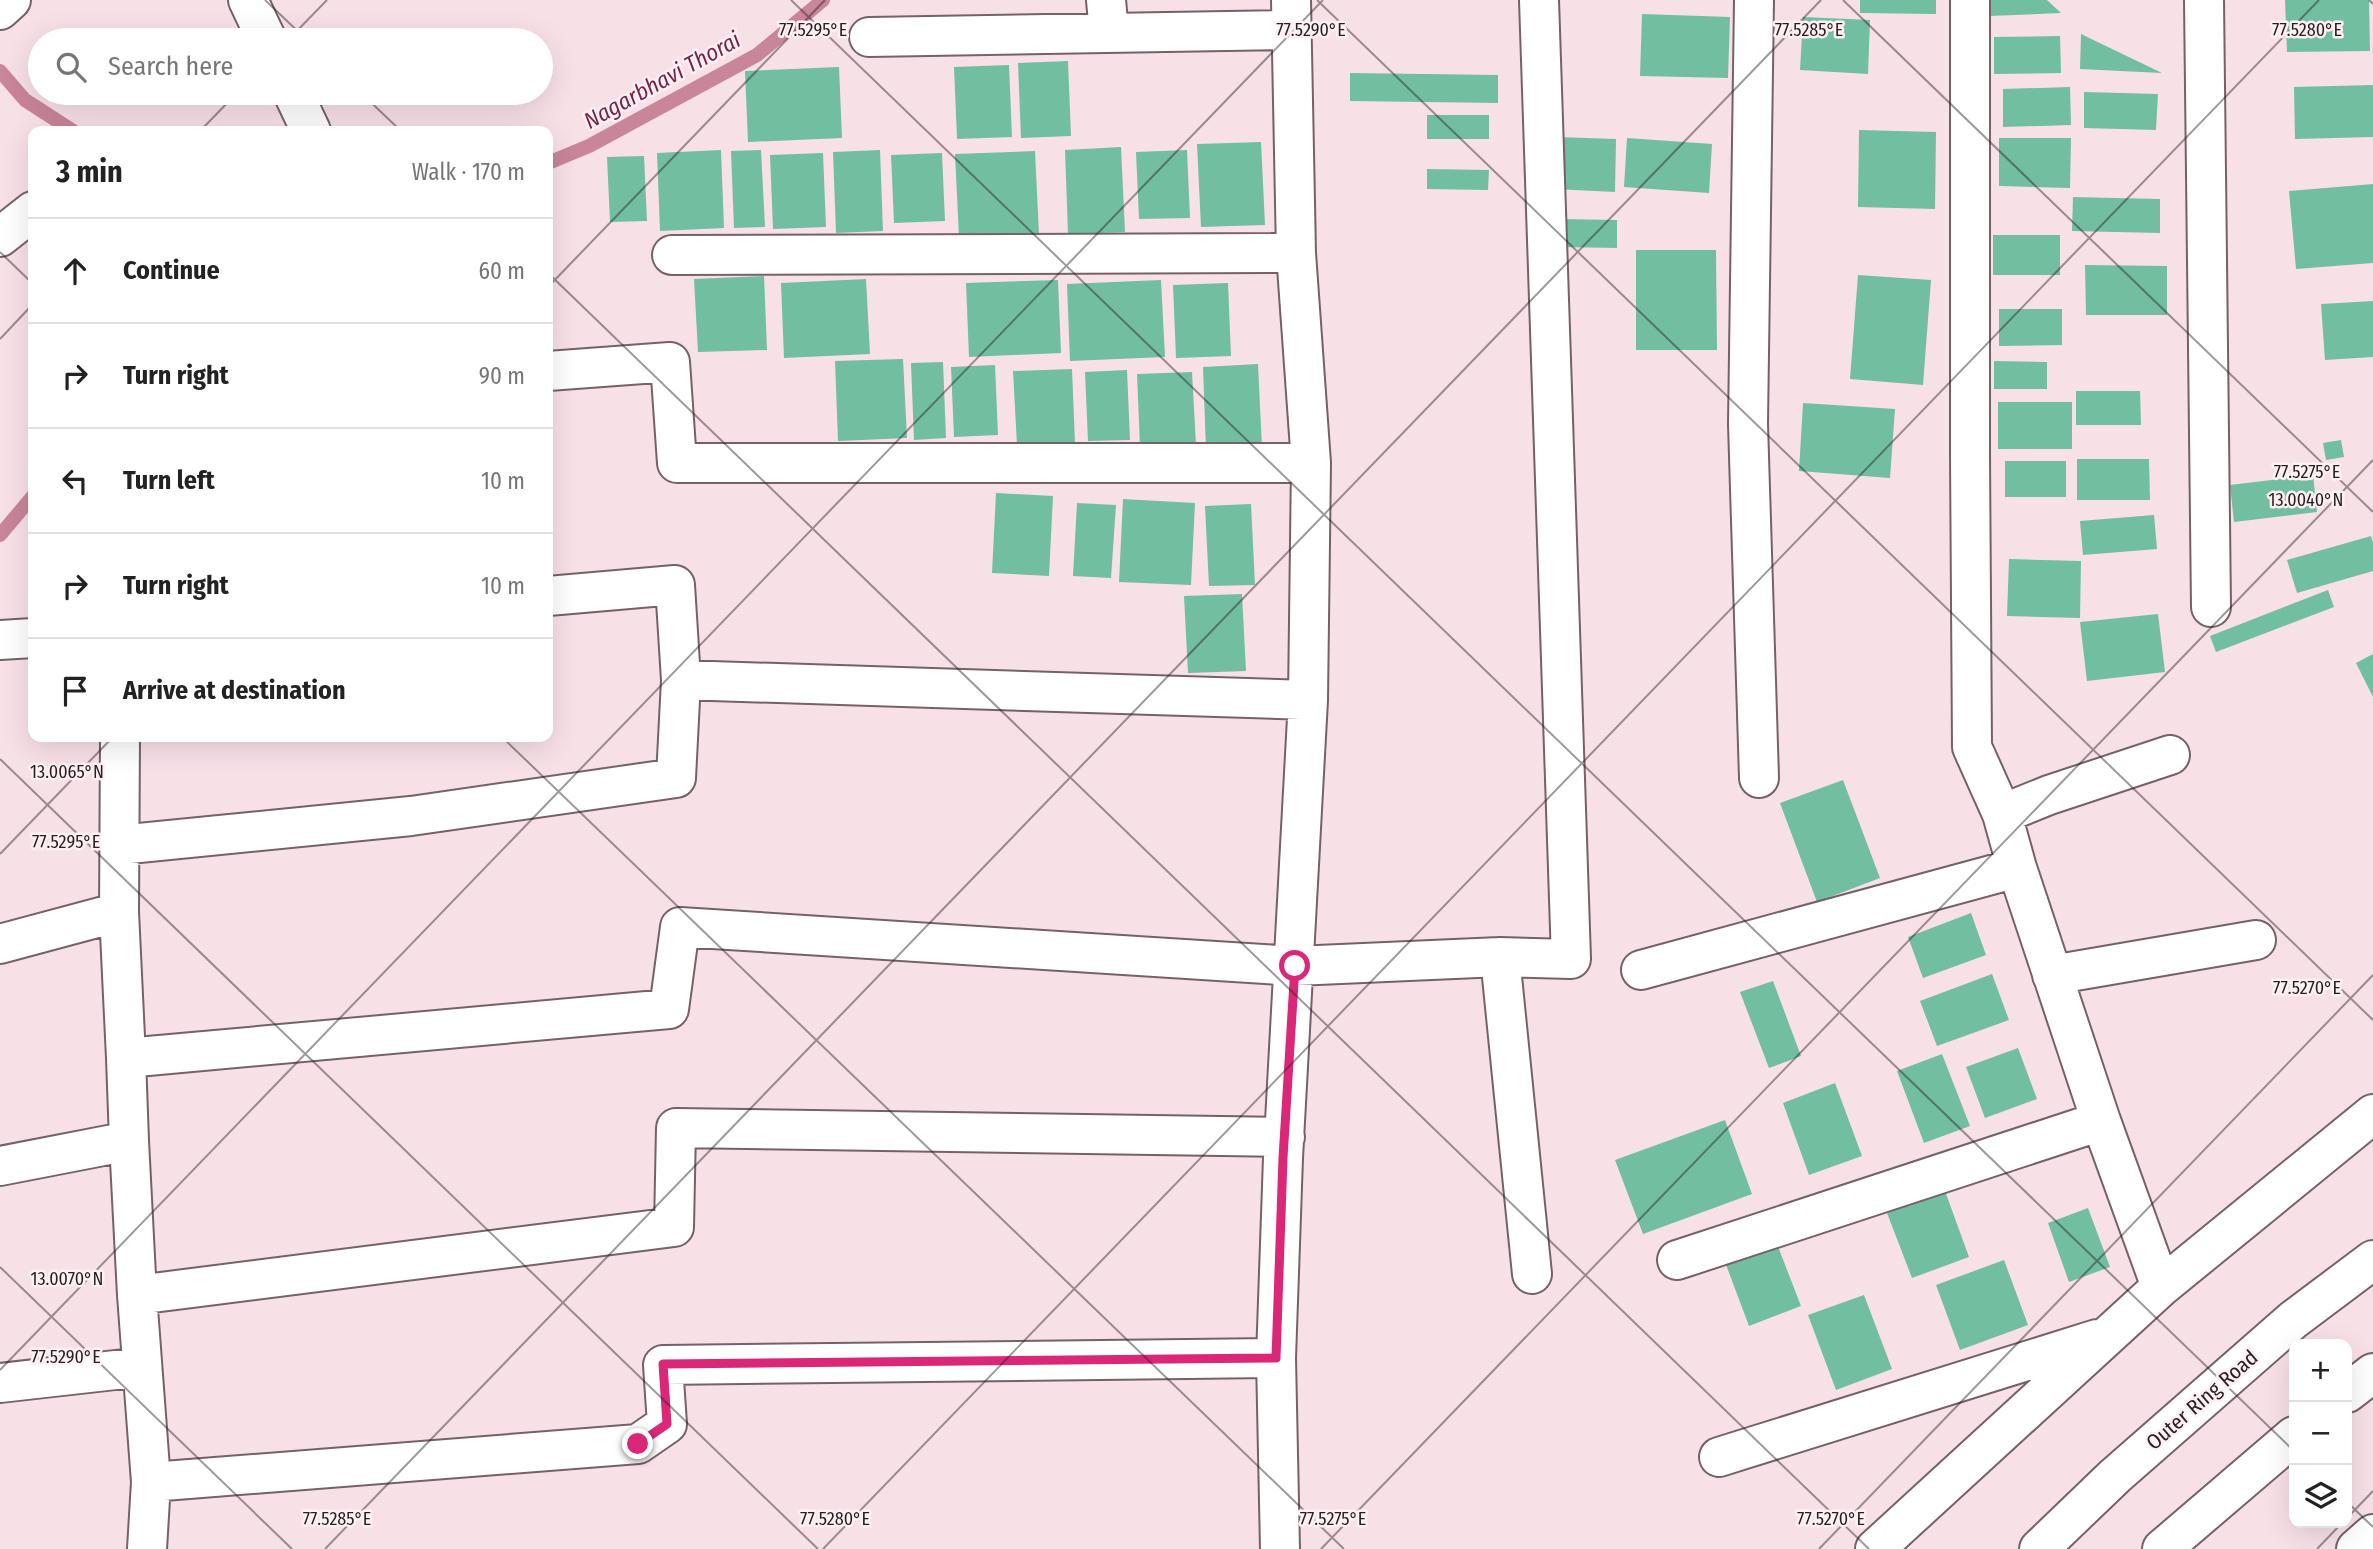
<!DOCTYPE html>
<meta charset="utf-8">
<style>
:root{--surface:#fff;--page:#f2f2f2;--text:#222;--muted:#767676;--line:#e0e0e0}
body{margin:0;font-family:"Fira Sans Condensed",sans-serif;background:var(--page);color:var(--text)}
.controls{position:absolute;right:21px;bottom:21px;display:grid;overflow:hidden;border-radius:14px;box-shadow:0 7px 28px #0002}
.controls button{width:63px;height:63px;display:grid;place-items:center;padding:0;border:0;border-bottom:2px solid var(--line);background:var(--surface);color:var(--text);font:35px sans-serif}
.stop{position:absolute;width:21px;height:21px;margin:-16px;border:5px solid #db2777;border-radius:50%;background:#fff}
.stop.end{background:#db2777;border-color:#fff;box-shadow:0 2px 7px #0008}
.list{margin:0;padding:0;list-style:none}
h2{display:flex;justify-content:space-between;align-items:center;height:91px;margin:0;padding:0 28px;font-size:30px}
h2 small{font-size:23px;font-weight:400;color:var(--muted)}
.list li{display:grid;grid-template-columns:46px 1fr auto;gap:21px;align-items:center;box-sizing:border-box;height:105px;padding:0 28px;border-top:2px solid var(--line)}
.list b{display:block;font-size:26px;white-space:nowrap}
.list em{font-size:23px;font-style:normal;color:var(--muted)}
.icon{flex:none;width:38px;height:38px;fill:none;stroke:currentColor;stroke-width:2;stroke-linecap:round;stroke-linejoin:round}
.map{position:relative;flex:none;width:2373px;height:1549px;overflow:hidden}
.search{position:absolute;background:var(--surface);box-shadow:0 7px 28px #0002;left:28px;top:28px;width:525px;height:77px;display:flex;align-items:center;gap:18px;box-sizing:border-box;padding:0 24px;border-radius:38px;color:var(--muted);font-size:26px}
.panel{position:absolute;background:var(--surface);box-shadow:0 7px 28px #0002;left:28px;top:126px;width:525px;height:616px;border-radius:14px}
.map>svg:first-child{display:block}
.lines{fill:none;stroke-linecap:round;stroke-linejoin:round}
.stream{stroke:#c9859a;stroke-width:14}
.building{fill:#72bea0}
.minor-casing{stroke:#766167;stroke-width:42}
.highway-casing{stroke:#766167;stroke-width:42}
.minor{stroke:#fff;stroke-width:38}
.highway{stroke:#fff;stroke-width:38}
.route{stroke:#db2777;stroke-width:9}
.ticks{fill:none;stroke:#281f22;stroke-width:2;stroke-opacity:0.45}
.labels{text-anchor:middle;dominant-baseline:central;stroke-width:5;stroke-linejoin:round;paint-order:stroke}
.street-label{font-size:21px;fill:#281f22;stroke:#fff0f4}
.water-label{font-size:23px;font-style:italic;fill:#762546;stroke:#fff0f4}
.ticks-label{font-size:18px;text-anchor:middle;fill:#281f22;stroke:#fff0f4;stroke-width:5;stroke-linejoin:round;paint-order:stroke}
</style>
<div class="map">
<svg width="2373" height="1549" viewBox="0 0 2373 1549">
<rect width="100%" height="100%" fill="#f8e0e7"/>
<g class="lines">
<path class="stream" d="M0,71L25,100L73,131
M548,163L589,146L757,55L823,0
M0,535L33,496"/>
</g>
<path class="building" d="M1860,0H1936V14L1860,13Z
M1988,0H2047L2061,13L1989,16Z
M2285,0H2369L2370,51L2287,52Z
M1642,14L1730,17L1728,78L1640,76Z
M1803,17L1870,20L1868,74L1800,70Z
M2081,34L2162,73L2080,69Z
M2060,36L2061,73L1994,74V37Z
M1068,61L1071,136L1021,138L1018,63Z
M1009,65L1012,137L957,139L954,67Z
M839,67L842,138L748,142L745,71Z
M1350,73L1498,75V103L1350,101Z
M2373,85V137L2295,139L2294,87Z
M2070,87L2071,125L2003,127V89Z
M2084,92L2158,94L2156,130L2084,128Z
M1427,115H1489V139H1427Z
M1859,130L1936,132L1935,209L1858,207Z
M1556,137L1616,139L1615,192L1554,189Z
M1627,138L1712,144L1709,193L1624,187Z
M1999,138H2071L2070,188L1999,186Z
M1261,142L1265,225L1201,227L1197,144Z
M1121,147L1125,232L1068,234L1065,150Z
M721,150L724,228L660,231L657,153Z
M761,150L765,227L734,228L731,151Z
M880,150L883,231L836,233L833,152Z
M1187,150L1190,218L1139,219L1136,152Z
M1035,151L1039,234L959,237L955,154Z
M823,153L826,227L773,229L770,155Z
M942,153L945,221L894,223L891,155Z
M644,156L647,221L610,222L607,157Z
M1427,169L1489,170L1488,190L1427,189Z
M2373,184V263L2296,269L2289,191Z
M2073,197L2160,199V233L2072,231Z
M1560,219L1617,220V248L1560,247Z
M1993,235H2060V275H1993Z
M1636,250H1716L1717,350H1636Z
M2085,265L2167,266V315H2086Z
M1858,275L1931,280L1923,385L1850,379Z
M764,276L767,350L698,352L694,279Z
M866,279L870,354L784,358L781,283Z
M1058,280L1061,353L969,357L966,283Z
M1161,280L1165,357L1070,361L1067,284Z
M1228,283L1231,356L1176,358L1173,285Z
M2373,301V357L2325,360L2321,304Z
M1999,309H2062V345L1999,346Z
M903,359L907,438L838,441L835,361Z
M1994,361L2047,362V389H1994Z
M943,362L946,438L914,440L911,363Z
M1258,364L1262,448L1206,450L1203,367Z
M995,365L998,435L954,437L951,367Z
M1072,369L1075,443L1017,445L1013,371Z
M1127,370L1130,440L1088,441L1085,372Z
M1192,372L1196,445L1140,447L1137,374Z
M2076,391H2140L2141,425H2076Z
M1998,402H2072V449H1998Z
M1803,403L1895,409L1890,478L1799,471Z
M2341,440L2344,457L2326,460L2323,443Z
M2077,459H2149L2150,500H2077Z
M2005,461H2066V497H2005Z
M2313,475L2317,512L2234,522L2230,485Z
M996,493L1053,496L1049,576L992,573Z
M1123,499L1195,503L1191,585L1119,582Z
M1077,503L1116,505L1111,578L1073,576Z
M1251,504L1255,585L1209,586L1205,506Z
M2154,515L2157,549L2083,555L2080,521Z
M2371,536L2373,543V571L2297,593L2287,560Z
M2009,559L2081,561L2080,618L2007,616Z
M2328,590L2334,607L2216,652L2210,636Z
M1242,594L1246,671L1188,673L1184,596Z
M2158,614L2165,672L2087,681L2080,622Z
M2373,654V697L2356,663Z
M1843,780L1880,878L1817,902L1780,803Z
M1971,913L1986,955L1923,978L1908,937Z
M1992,974L2009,1020L1937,1046L1920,1001Z
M1773,981L1801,1056L1769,1068L1740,992Z
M2018,1048L2037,1099L1985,1118L1966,1067Z
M1942,1054L1970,1126L1924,1143L1897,1071Z
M1835,1083L1862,1156L1809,1175L1783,1103Z
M1725,1120L1752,1194L1643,1234L1615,1160Z
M1945,1191L1969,1257L1912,1278L1887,1213Z
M2088,1208L2110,1267L2069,1282L2048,1223Z
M1777,1244L1801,1306L1749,1326L1725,1262Z
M2004,1260L2028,1325L1960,1350L1936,1285Z
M1864,1295L1892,1369L1836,1390L1808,1315Z"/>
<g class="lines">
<defs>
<path id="minor" d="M248,0L267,40
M1106,0L1109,33
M1754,0L1748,424L1759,778
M1970,0V454L1972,747L2002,814L2017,868L2101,1121L2161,1287
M2204,0L2211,607
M0,10L11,0
M869,37L1290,30
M293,93L311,131
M0,237L33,211
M672,255L1296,253
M548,371L670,362L677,463H1311
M548,596L675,585L681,680L1308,700
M0,640L33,638
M120,737L119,912L126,1058
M2002,814L2049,795L2170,755
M119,845L411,816L676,778L681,680
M0,944L119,912
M1500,957L1532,1274
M1641,970L2017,868
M2052,975L2256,940
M129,1141L137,1295L151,1482L147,1549
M0,1166L129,1141L126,1058L669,1009L680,927L1295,966L1500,957L1571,959L1539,0
M1677,1260L2101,1121
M137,1295L674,1227L676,1128L1285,1137
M0,1383L142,1367
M1719,1457L2097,1339
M151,1482L638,1444L667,1424L663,1365L1276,1358
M1280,1549L1276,1358L1283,1158L1308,700L1311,463L1296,253L1291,0
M1875,1549L2161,1287L2373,1114
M2356,1549L2373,1534"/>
<path id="highway" d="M2347,1393L2373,1373
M2039,1549L2115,1476L2293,1320L2373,1260
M2162,1549L2294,1436"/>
</defs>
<use href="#minor" class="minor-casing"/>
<use href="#highway" class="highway-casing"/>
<use href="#minor" class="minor"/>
<use href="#highway" class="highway"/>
</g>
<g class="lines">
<path class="route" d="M638,1444L667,1424L663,1364L1276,1358L1283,1158L1295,966"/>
</g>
<path class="ticks" d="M265,0L307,40M791,0L2294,1451M1317,0L2373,1020M1843,0L2373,512M2369,0L2373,4M288,40L327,0M361,93L401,131M200,131L237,93M0,252L33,284M548,273L1869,1549M548,287L825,0M0,339L33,304M502,737L1344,1549M0,759L818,1549M0,854L113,737M0,1267L292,1549M0,1370L1323,0M2347,1502L2373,1527M2347,1518L2373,1491M325,1549L1821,0M823,1549L2319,0M1321,1549L2373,460M1819,1549L2373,975M2317,1549L2342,1523"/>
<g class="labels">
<g class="street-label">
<text transform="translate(2202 1400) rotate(-41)">Outer Ring Road</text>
</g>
<g class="water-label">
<text transform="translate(662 80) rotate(-29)">Nagarbhavi Thorai</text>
</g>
</g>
<g class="ticks-label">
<text x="813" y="36">77.5295°E</text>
<text x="1311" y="36">77.5290°E</text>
<text x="1809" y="36">77.5285°E</text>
<text x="2307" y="36">77.5280°E</text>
<text x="2307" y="478">77.5275°E</text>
<text x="2306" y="506">13.0040°N</text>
<text x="67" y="778">13.0065°N</text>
<text x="66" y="848">77.5295°E</text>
<text x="2307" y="994">77.5270°E</text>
<text x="67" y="1285">13.0070°N</text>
<text x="66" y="1363">77.5290°E</text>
<text x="337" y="1525">77.5285°E</text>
<text x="835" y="1525">77.5280°E</text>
<text x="1333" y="1525">77.5275°E</text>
<text x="1831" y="1525">77.5270°E</text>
</g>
</svg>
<div class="controls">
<button>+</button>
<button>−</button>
<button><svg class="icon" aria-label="layers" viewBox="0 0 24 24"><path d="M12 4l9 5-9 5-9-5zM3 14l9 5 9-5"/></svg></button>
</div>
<div class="stop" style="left:1295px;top:966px"></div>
<div class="stop end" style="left:638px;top:1444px"></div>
<div class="search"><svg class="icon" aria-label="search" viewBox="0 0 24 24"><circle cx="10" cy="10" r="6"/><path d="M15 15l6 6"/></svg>Search here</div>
<section class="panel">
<h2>3 min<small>Walk · 170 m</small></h2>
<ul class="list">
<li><svg class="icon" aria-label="ahead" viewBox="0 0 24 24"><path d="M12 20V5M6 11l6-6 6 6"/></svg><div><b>Continue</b></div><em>60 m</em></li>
<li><svg class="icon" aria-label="right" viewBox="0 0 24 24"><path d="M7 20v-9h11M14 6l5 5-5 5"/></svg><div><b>Turn right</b></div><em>90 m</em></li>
<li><svg class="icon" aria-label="left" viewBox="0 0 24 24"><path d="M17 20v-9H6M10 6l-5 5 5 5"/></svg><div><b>Turn left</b></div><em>10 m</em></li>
<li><svg class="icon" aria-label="right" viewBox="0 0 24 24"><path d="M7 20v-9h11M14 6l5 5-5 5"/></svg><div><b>Turn right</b></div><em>10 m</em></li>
<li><svg class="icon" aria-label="arrive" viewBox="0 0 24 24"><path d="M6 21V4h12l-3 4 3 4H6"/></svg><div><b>Arrive at destination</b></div></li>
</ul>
</section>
</div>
